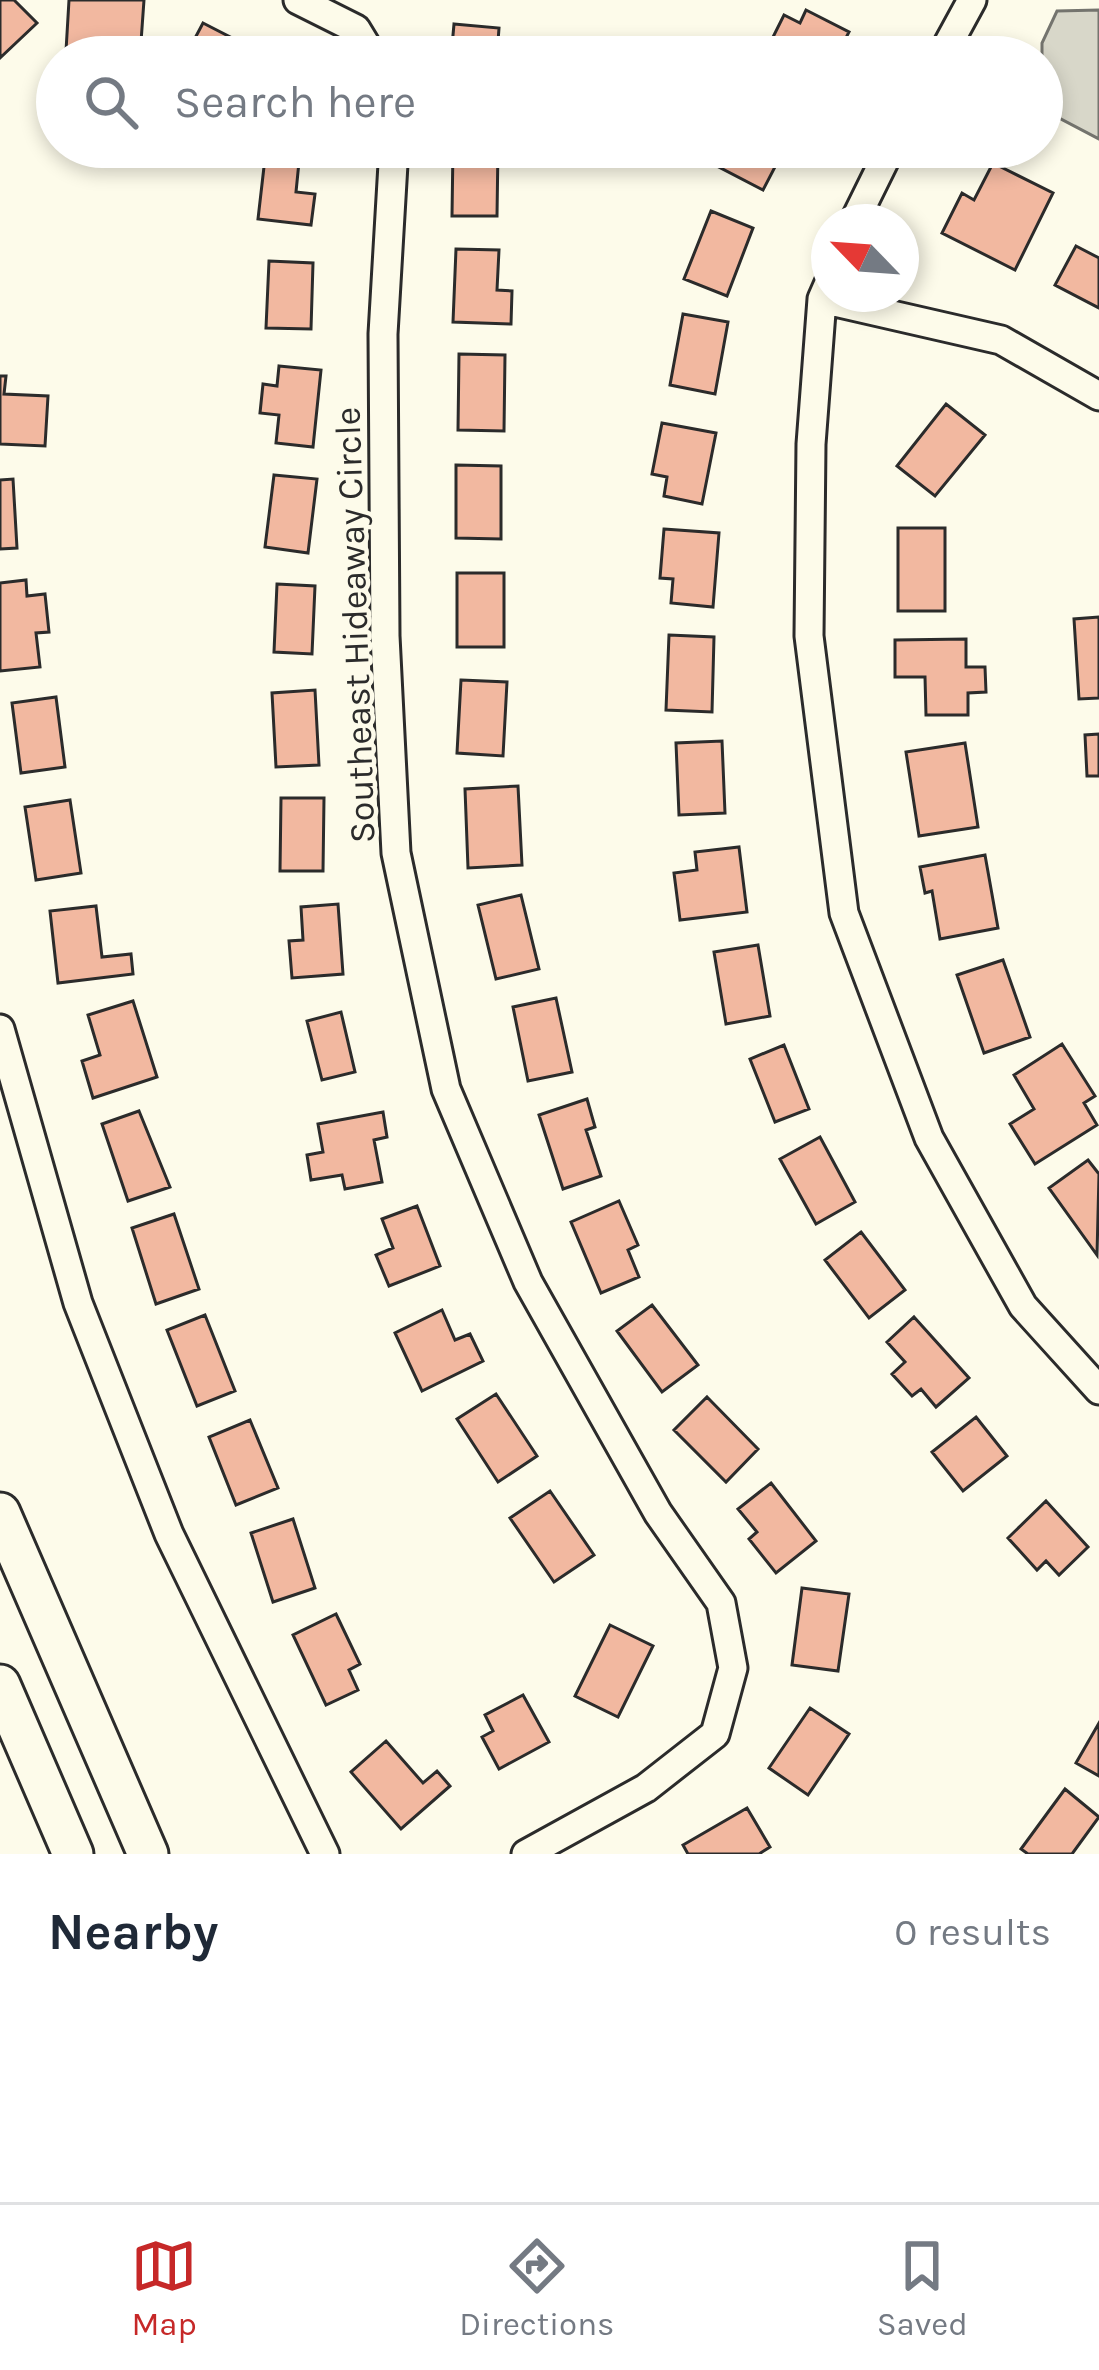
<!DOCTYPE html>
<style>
:root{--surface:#fff;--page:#f6f6f7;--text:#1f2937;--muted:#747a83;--line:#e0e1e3;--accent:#c62828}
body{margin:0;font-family:Karla,sans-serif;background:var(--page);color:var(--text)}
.compass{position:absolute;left:811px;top:204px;width:108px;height:108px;border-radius:50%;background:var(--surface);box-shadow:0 6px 18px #0003;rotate:295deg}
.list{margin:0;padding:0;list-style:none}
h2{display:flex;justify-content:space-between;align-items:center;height:156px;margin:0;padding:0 48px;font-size:51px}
h2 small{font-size:39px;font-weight:400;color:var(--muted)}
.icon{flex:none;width:66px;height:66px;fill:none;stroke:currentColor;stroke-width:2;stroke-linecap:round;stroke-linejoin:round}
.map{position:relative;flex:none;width:1099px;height:1854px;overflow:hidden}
.search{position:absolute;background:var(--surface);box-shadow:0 6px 18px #0003;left:36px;right:36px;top:36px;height:132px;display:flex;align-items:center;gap:30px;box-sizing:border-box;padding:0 42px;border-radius:66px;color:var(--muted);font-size:45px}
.sheet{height:348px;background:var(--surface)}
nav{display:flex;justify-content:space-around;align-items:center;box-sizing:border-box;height:168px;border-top:3px solid var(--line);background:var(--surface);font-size:33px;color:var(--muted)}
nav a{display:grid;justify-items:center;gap:6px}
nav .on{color:var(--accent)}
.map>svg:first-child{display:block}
.water{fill:#d8d7c9;stroke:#74746e;stroke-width:3}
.building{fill:#f2b8a0;stroke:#2b2b2b;stroke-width:3}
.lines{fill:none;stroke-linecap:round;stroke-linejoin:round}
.minor-casing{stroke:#2b2b2b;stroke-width:33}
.secondary-casing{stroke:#2b2b2b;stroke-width:45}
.minor{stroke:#fdfbea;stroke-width:27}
.secondary{stroke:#fdfbea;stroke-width:39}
.labels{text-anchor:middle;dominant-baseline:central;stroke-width:9;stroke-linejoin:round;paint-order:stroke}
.street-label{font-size:36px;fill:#2b2b2b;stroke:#fdfbea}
</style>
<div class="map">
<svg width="1099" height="1854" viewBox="0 0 1099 1854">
<rect width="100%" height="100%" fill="#fdfbea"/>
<path class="water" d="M1099,10V139L1042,109V43L1057,11Z"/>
<path class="building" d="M0,0H14L37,23L0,58Z
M69,0H144L141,42L116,41L115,54L66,51Z
M806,10L849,32L836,57H778L766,51L784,15L800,23Z
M203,23L269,57H185Z
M454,24L499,28L497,55L514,57H451Z
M453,147H498L497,216H452Z
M723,147H768L762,158L776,165L763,190L717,166L726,149Z
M265,158L299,162L296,192L315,194L311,225L258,219Z
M993,163L1053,193L1015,270L942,233L962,193L974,200Z
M711,211L753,228L727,296L684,279Z
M1076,246L1099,258V308L1055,285Z
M456,249L499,250L497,290L512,291L511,324L453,322Z
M269,261L313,263L311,329L266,328Z
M683,314L728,322L715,394L670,385Z
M459,354L505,355L504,431L458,430Z
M279,366L321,370L313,447L276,443L279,415L260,413L263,384L277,386Z
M0,376H6L4,394L48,396L45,446L0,444Z
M946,404L985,435L935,496L897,466Z
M662,423L716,433L702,504L664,496L667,477L652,474Z
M456,465L501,466V539L456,538Z
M274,475L317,479L308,553L265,547Z
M13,479L17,548L0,549V480Z
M898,528H945V611H898Z
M664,529L719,533L713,607L671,603L673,579L660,578Z
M457,573H504V647H457Z
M26,580L27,596L45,594L49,632L36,633L40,667L0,671V583Z
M277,584L315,586L312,654L274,652Z
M1099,617V698L1079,699L1074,619Z
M669,635L714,637L712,712L666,710Z
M966,639V667H985L986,692L968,693V715H926L925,677H895V640Z
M461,680L507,682L503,756L457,753Z
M315,690L319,765L276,767L272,693Z
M56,697L65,767L21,773L12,703Z
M1099,734V776H1087L1085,735Z
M722,741L725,813L679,815L676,743Z
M965,743L978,827L919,836L906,752Z
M518,786L522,865L468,868L465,789Z
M281,798H324L323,871H280Z
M70,800L81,873L36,880L25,807Z
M739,847L747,912L680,920L674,873L697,870L695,852Z
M985,855L998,928L940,939L932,891L925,893L920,867Z
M521,895L539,969L496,979L478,905Z
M338,904L343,974L292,978L289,941L303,940L301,907Z
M96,906L102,957L131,954L133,974L58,983L50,911Z
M758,945L770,1016L726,1024L714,952Z
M1003,960L1030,1037L984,1053L957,975Z
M556,998L572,1072L528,1081L513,1007Z
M133,1001L157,1077L93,1098L82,1061L100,1055L88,1015Z
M341,1012L355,1072L322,1080L307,1021Z
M1062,1044L1095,1096L1084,1103L1097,1125L1035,1164L1010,1124L1034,1109L1014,1075Z
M784,1045L809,1109L775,1122L750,1059Z
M587,1099L595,1127L586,1130L601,1176L563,1189L539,1115Z
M139,1111L170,1187L128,1201L102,1124Z
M383,1112L387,1137L374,1140L382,1182L345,1189L342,1175L311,1180L307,1155L323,1152L318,1124Z
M820,1137L855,1202L816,1224L780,1159Z
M1088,1160L1099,1174L1097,1255L1049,1188Z
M619,1201L638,1245L628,1250L639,1277L601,1293L571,1222Z
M417,1206L440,1266L389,1286L376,1255L393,1248L382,1219Z
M174,1214L199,1289L156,1304L132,1228Z
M861,1232L905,1290L869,1318L825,1260Z
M652,1305L698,1365L662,1392L617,1331Z
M442,1310L455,1340L470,1334L483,1361L422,1391L395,1333Z
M205,1315L235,1391L197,1406L167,1330Z
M914,1317L969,1378L936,1407L921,1389L912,1396L892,1374L905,1362L887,1342Z
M496,1394L537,1456L498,1482L457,1419Z
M707,1397L758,1449L726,1482L674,1430Z
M976,1417L1007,1456L963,1491L932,1452Z
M250,1420L278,1488L236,1505L209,1437Z
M771,1483L816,1541L776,1573L749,1539L757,1532L738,1509Z
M550,1491L594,1555L554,1582L510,1518Z
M1046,1501L1088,1547L1059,1575L1046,1561L1037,1570L1008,1538Z
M293,1519L315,1588L273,1602L251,1533Z
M802,1588L849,1594L838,1671L792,1665Z
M336,1614L360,1664L349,1670L358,1690L326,1705L293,1635Z
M610,1625L653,1646L618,1717L575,1696Z
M523,1695L549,1742L499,1769L482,1737L493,1731L485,1715Z
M810,1708L849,1734L808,1795L769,1768Z
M1099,1723V1776L1076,1763Z
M386,1741L423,1783L437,1771L450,1786L401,1829L351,1772Z
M1065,1789L1099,1817L1072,1854H1028L1021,1849Z
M747,1808L770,1847L759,1854H688L683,1845Z"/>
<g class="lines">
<defs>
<path id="minor" d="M298,0L356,29L373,57
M941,57L972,0
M394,147L383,334L385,636L396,853L446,1089L528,1282L658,1513L721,1603L733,1668L715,1734L646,1788L526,1854
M854,222L891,147
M829,283L822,299L811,444L809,636L844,913L929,1138L1023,1306L1099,1390
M822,299L1001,340L1099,396
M0,1029L78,1303L169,1534L325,1854"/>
<path id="secondary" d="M0,1513L148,1854
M0,1685L73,1854"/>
</defs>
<use href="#minor" class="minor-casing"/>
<use href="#secondary" class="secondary-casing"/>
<use href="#minor" class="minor"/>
<use href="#secondary" class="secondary"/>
</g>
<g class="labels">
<g class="street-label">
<text transform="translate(355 625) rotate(-92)">Southeast Hideaway Circle</text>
</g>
</g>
</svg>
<svg class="compass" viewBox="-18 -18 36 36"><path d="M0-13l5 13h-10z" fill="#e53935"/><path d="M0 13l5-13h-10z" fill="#747a83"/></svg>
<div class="search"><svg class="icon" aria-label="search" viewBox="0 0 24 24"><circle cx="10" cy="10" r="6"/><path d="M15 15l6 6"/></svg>Search here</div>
</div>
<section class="sheet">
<h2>Nearby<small>0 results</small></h2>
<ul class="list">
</ul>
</section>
<nav>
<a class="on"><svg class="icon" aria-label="map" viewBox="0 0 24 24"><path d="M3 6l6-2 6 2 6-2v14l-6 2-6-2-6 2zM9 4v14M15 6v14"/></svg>Map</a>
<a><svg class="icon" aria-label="directions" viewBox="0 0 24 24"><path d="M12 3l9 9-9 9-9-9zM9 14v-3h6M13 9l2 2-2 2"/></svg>Directions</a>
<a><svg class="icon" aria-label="saved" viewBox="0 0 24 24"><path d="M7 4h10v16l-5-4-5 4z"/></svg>Saved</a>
</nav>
